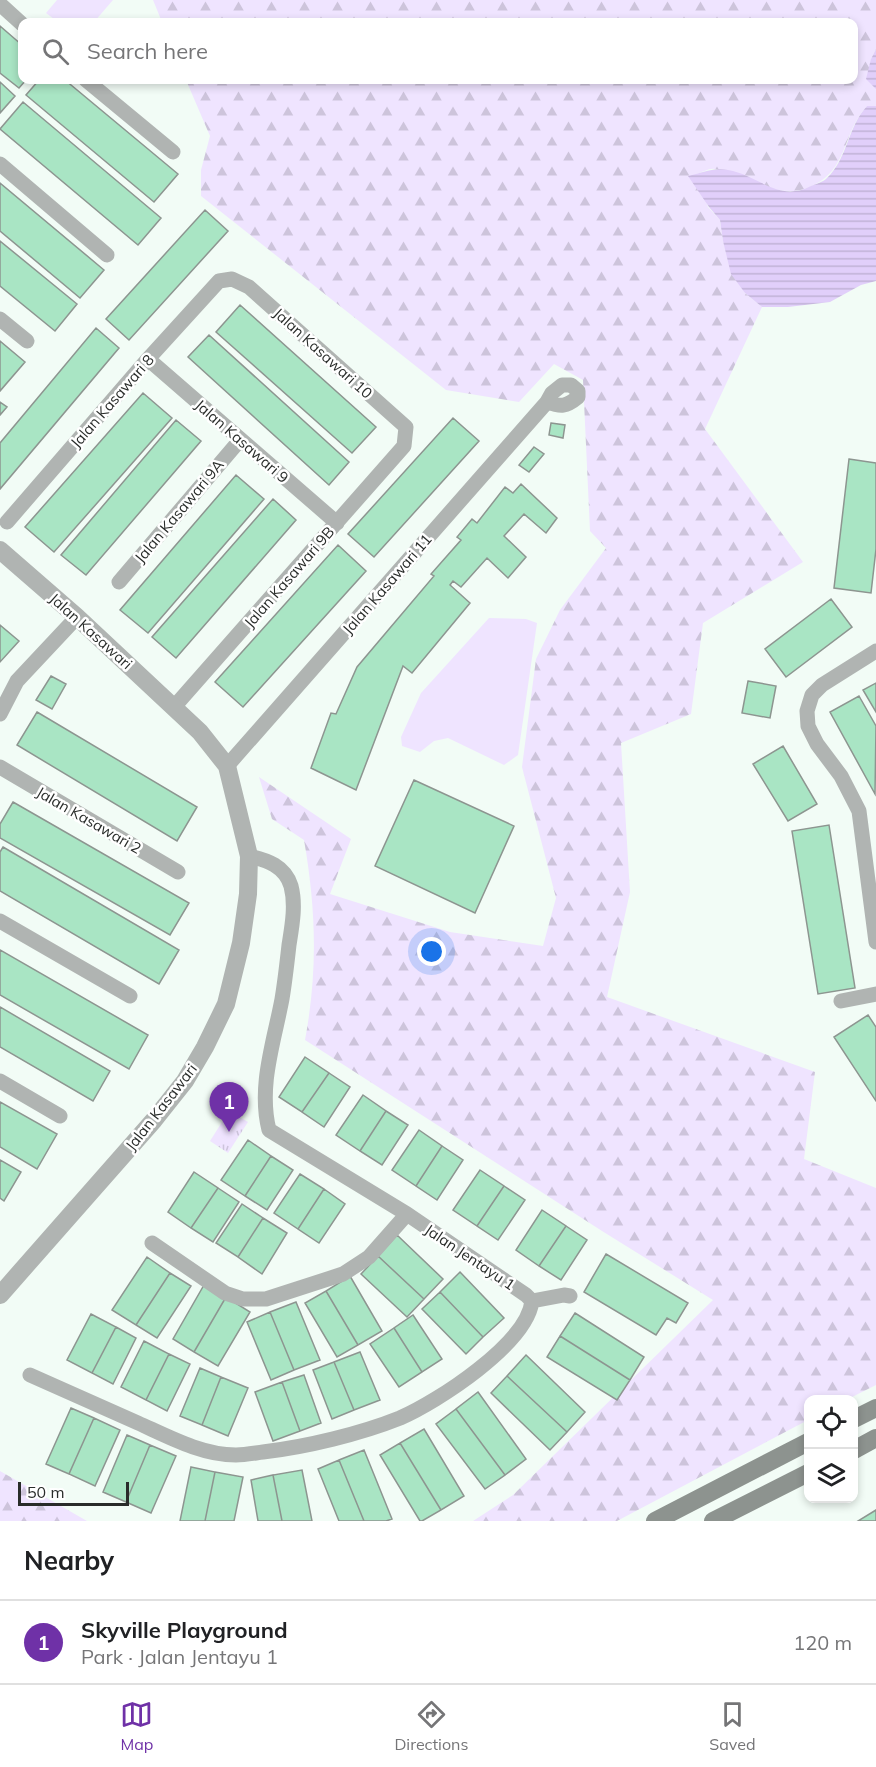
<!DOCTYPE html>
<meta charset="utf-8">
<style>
:root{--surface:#fff;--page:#f2f2f2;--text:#202124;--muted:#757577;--line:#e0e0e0;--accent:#6f31a7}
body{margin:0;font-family:Mulish,sans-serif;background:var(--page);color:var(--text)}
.controls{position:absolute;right:18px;bottom:18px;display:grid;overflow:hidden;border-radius:12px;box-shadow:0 3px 9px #0003}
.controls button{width:54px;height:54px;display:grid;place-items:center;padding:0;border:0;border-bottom:2px solid var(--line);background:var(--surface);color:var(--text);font:30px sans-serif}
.scale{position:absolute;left:18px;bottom:15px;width:111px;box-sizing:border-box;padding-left:6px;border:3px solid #292c2a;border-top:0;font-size:16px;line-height:21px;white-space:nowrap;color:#292c2a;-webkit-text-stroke:4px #fff;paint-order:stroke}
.you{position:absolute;left:432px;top:952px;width:21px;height:21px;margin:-15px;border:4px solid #fff;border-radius:50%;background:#1a73e8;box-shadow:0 0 0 9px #1a73e833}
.badge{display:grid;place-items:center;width:39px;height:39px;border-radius:50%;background:var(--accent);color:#fff;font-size:20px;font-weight:700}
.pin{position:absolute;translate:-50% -50px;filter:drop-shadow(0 2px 3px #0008)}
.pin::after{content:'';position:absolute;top:32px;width:21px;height:18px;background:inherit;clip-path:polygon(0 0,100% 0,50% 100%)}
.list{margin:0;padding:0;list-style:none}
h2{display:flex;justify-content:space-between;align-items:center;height:78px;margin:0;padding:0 24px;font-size:26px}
h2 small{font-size:20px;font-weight:400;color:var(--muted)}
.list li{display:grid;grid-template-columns:39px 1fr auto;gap:18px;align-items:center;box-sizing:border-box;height:84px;padding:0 24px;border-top:2px solid var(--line)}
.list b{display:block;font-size:22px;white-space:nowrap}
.list p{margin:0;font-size:20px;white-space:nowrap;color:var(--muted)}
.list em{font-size:20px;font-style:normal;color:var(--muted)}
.icon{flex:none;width:33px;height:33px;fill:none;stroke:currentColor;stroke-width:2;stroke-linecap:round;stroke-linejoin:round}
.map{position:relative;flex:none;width:876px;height:1521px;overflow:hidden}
.search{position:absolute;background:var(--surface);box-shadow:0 3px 9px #0003;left:18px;right:18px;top:18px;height:66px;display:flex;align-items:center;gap:15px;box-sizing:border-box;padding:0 21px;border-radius:12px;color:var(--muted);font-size:22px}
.sheet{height:162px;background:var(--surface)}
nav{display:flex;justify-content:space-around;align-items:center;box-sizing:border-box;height:84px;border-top:2px solid var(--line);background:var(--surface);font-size:16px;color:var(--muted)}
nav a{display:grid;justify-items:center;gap:3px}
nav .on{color:var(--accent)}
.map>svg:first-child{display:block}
.forest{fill:url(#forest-firs)}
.park{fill:url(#park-tufts)}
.garden{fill:#efe4ff}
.water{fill:url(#water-rules)}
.building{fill:#a9e5c4;stroke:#8d9590;stroke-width:1.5}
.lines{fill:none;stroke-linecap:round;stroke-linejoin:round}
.minor{stroke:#b0b4b2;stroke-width:15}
.tertiary{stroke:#b0b4b2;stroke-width:18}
.secondary{stroke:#8d938f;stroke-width:18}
.labels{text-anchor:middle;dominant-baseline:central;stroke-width:5;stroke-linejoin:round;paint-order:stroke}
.street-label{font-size:15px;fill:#292c2a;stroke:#fff}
</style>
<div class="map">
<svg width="876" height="1521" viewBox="0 0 876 1521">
<defs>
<pattern id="forest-firs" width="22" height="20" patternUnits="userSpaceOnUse" patternTransform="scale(1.5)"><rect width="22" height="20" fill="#efe4ff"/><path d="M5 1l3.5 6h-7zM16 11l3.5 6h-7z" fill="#cdc4db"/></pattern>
<pattern id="park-tufts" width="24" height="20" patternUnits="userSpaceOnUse" patternTransform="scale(1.5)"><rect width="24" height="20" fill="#efe4ff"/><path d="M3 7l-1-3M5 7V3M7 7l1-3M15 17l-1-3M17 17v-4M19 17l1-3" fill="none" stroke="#cdc4db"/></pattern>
<pattern id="water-rules" width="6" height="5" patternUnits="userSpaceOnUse" patternTransform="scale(1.5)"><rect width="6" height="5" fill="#e1cffa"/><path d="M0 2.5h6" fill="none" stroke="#c1b2d6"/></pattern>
</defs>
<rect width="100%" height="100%" fill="#f2fcf6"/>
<path class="forest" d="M153,0H876V49L871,59L876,89V106H867C841,134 849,173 807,188C775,200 747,173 715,169C709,168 703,172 697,174L708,207L720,220L723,241L745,293L762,307L705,429L803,562L703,623L691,714L621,743L630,892L607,997L815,1072L804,1159L876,1188V1385L848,1399L808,1400V1420L617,1521H473L513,1495L713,1300L602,1231L305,1040C318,971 316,909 304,840L272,819L259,777L351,839L330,894L450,932L543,946L556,898L522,767L536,659L560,610L606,548L590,531L583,380L554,364L519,402L446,390L201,196V170L210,136L186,80H854V22H162Z
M0,1471L87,1521H0Z"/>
<path class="park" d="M229,1111L248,1122L228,1153L210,1141Z"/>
<path class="garden" d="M57,0H113L94,22H58L46,13Z
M489,618L526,619L537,623L518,755L504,765L448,738L434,741L420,752L402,746L401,737L421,693Z"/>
<path class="water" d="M876,49V89L866,79L871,59Z
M867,106H876V281L861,285L830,302L788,307H762L745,293L731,274L723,241L720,220L709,207L688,176C702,173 713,167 728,170C759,175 778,203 811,186C816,184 823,182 827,178C848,158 847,128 867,106Z"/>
<path class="building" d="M0,26L22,45V80H26L19,88L0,73Z
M39,80H65L178,174L154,202L26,95Z
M0,82L15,96L0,113Z
M23,102L161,218L138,245L0,129Z
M0,183L104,270L80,298L0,231Z
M205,210L228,231L129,340L106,319Z
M0,241L77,304L55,331L0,286Z
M240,305L376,427L352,453L216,332Z
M96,328L119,348L0,489V443Z
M209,335L349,462L329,485L188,357Z
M0,341L25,362L0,391Z
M143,393L172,418L54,552L25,527Z
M0,402L7,407L0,415Z
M453,418L479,441L374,557L348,534Z
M176,420L201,441L86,575L61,555Z
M551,423L565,425L563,438L549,435Z
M534,447L544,454L529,472L519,465Z
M849,459L876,463V549L871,593L834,588Z
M236,475L264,499L148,633L120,610Z
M521,484L557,518L546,533L524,514L504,536L526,557L508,578L487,558L461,587L453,581L450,585L470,603L412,673L403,666L356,790L311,768L331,713L336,714L357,667L434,576L431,574L461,540L457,537L472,519L477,523L505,487L513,493Z
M273,499L296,520L176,658L152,637Z
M338,545L366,571L243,707L215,682Z
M831,599L852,627L786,677L765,649Z
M0,625L19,641L0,662Z
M51,676L66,684L52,709L36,700Z
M748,681L776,686L770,718L742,713Z
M876,683V712L863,690Z
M859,696L876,726L875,794L830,712Z
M37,712L197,807L177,841L17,745Z
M783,746L817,804L788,821L753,764Z
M414,780L514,826L475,913L375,866Z
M13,802L189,903L170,935L0,838V824Z
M829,825L855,988L818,994L792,831Z
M3,847L179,950L159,984L0,891V852Z
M0,950L148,1035L129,1069L0,995Z
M0,1007L110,1071L93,1101L0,1047Z
M868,1015L876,1027V1101L834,1037Z
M305,1057L329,1073L302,1112L279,1097Z
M329,1073L350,1087L324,1127L302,1112Z
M363,1095L386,1111L360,1151L336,1135Z
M0,1102L57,1134L37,1169L0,1147Z
M386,1111L408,1125L382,1165L360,1151Z
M419,1130L442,1146L416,1186L392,1170Z
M248,1140L271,1156L245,1196L221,1180Z
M442,1146L463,1160L437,1200L416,1186Z
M271,1156L293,1170L267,1210L245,1196Z
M0,1160L21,1172L4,1201L0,1198Z
M480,1170L504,1186L477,1226L453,1210Z
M194,1172L218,1188L191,1228L168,1212Z
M300,1174L324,1189L298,1229L274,1213Z
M504,1186L525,1200L498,1240L477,1226Z
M218,1188L239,1202L213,1242L191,1228Z
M324,1189L345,1204L319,1243L298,1229Z
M242,1204L263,1218L238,1257L216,1243Z
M542,1210L566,1226L539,1266L516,1250Z
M263,1218L287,1233L262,1274L238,1257Z
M566,1226L587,1240L561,1280L539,1266Z
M397,1235L443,1279L424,1299L378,1256Z
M606,1254L688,1303L676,1323L667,1318L656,1335L584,1292Z
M378,1256L424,1299L407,1317L361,1274Z
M147,1257L170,1273L136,1325L112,1310Z
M460,1272L504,1318L483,1337L440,1292Z
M170,1273L191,1286L157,1338L136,1325Z
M350,1276L382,1331L358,1345L326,1291Z
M204,1285L226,1297L194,1352L173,1339Z
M326,1291L358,1345L337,1357L305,1303Z
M440,1292L483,1337L466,1354L422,1309Z
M226,1297L250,1312L218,1366L194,1352Z
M296,1302L320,1360L294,1370L270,1312Z
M270,1312L294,1370L271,1380L247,1322Z
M575,1313L644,1357L630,1380L560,1336Z
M91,1314L116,1327L92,1373L67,1360Z
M413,1315L442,1359L422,1372L394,1328Z
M116,1327L136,1338L113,1384L92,1373Z
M394,1328L422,1372L399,1387L370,1344Z
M560,1336L630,1380L617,1400L547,1357Z
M144,1341L169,1354L146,1400L121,1387Z
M360,1352L380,1400L354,1410L334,1362Z
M169,1354L190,1364L167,1411L146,1400Z
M526,1355L585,1412L567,1432L507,1376Z
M334,1362L354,1410L332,1419L313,1370Z
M200,1368L221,1377L202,1425L180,1416Z
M304,1375L321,1423L300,1431L282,1382Z
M507,1376L567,1432L550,1450L491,1393Z
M221,1377L248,1388L228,1436L202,1425Z
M282,1382L300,1431L273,1441L255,1392Z
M478,1392L526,1459L505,1475L456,1409Z
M71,1408L94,1418L69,1474L46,1464Z
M456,1409L505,1475L485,1489L436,1424Z
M94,1418L120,1430L95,1486L69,1474Z
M424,1429L464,1496L441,1510L400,1443Z
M127,1435L150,1445L126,1502L103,1492Z
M400,1443L441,1510L422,1521H420L380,1455Z
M150,1445L176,1456L151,1513L126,1502Z
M364,1450L392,1519L386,1521H364L339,1460Z
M339,1460L364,1521H339L318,1469Z
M191,1467L215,1472L205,1521H180Z
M302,1470L312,1521H282L273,1475Z
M215,1472L243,1477L234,1521H205Z
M273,1475L282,1521H258L251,1480Z
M876,1510V1521H858Z"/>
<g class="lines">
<path class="minor" d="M0,4L22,24
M86,80L173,152
M0,164L107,255
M0,319L27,341
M148,359L337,523
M7,522L148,359L219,281L232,279L249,287L406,427L404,446L174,707
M119,582L240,440
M876,651L822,685L812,695L807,711L808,726L817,744L841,776L859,811L876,942
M0,714L17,681L77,617
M227,766L547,402L552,393L562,385H571L578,391V397C566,407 561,407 547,402
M0,767L178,872
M0,921L130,996
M841,1001L876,994
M0,1081L60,1116
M152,1243L225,1293L243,1299H266L343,1274L369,1257L407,1214
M532,1301L564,1295L570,1296
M30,1375C66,1391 102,1407 138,1423C169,1437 202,1455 236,1455C245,1455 255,1453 263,1452C306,1447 360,1434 400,1418C437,1402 527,1344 532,1301L526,1295L407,1214L269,1130C258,1086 274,1042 282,999C285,981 287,963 289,945C292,926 296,905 291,886C285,866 267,860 249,856"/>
<path class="tertiary" d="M0,550L77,617L200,732L227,766L249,856L248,894L241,943L226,1004L205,1047L185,1081L154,1120L0,1295"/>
<path class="secondary" d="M854,1419L876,1408
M854,1450L876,1438
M655,1521L808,1442
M713,1521L808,1473"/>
</g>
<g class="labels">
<g class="street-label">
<text transform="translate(323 353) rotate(42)">Jalan Kasawari 10</text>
<text transform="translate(112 401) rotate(-49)">Jalan Kasawari 8</text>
<text transform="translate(242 441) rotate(41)">Jalan Kasawari 9</text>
<text transform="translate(179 511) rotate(-50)">Jalan Kasawari 9A</text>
<text transform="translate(289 577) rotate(-49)">Jalan Kasawari 9B</text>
<text transform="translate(387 584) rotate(-49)">Jalan Kasawari 11</text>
<text transform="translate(91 631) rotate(42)">Jalan Kasawari</text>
<text transform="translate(89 820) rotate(30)">Jalan Kasawari 2</text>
<text transform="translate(161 1107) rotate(-52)">Jalan Kasawari</text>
<text transform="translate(470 1257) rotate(34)">Jalan Jentayu 1</text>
</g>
</g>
</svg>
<div class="controls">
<button><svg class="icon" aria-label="locate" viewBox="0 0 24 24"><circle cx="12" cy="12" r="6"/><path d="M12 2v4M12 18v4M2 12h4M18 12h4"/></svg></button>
<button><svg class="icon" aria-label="layers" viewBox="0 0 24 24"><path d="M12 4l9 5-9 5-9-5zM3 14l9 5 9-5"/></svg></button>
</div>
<div class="scale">50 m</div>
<div class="you"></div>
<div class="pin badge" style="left:229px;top:1132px">1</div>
<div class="search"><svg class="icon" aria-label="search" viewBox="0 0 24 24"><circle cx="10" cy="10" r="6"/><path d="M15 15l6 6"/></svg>Search here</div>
</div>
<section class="sheet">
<h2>Nearby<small></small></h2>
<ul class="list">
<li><span class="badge">1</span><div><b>Skyville Playground</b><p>Park · Jalan Jentayu 1</p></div><em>120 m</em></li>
</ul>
</section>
<nav>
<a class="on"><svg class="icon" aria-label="map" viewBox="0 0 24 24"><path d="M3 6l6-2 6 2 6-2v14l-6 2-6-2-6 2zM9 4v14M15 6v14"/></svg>Map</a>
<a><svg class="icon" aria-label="directions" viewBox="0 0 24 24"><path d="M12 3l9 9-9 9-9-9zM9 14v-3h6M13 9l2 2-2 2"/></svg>Directions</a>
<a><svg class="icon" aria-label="saved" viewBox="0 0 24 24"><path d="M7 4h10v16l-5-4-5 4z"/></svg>Saved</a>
</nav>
